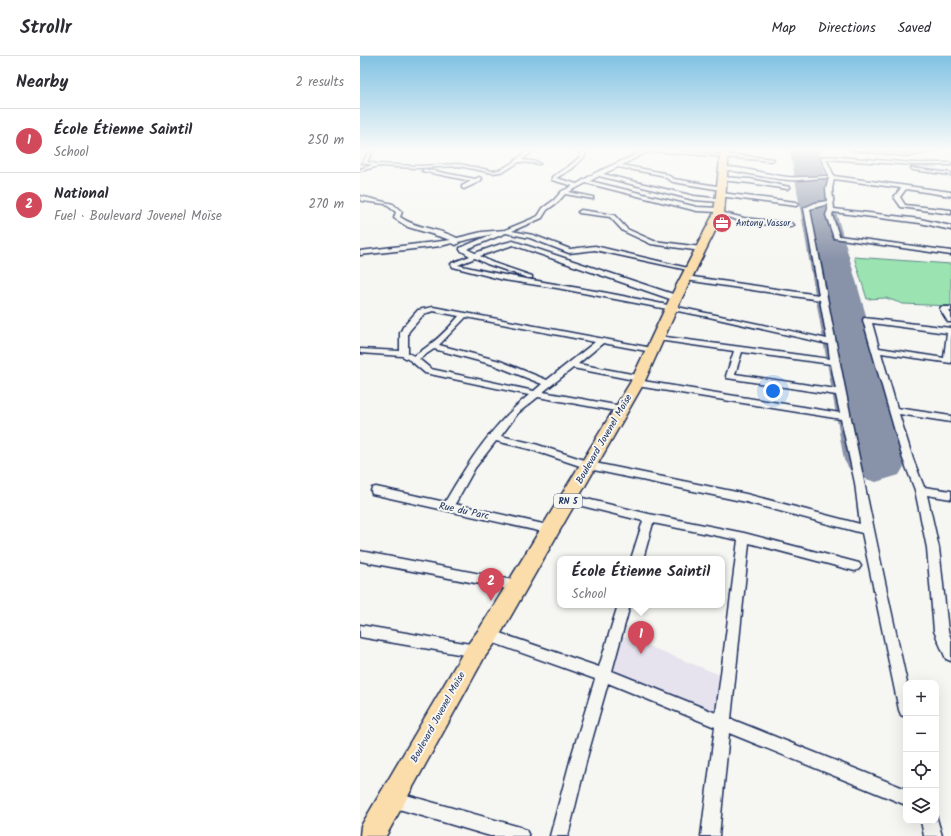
<!DOCTYPE html>
<meta charset="utf-8">
<style>
:root{--surface:#fff;--page:#f7f7f7;--text:#2b2b33;--muted:#7c7c81;--line:#e1e1e2;--accent:#d1495b}
body{margin:0;font-family:Kalam,sans-serif;background:var(--page);color:var(--text)}
.controls{position:absolute;right:12px;bottom:12px;display:grid;overflow:hidden;border-radius:8px;box-shadow:0 4px 16px #0002}
.controls button{width:36px;height:36px;display:grid;place-items:center;padding:0;border:0;border-bottom:1px solid var(--line);background:var(--surface);color:var(--text);font:20px sans-serif}
.you{position:absolute;left:413px;top:335px;width:14px;height:14px;margin:-10px;border:3px solid #fff;border-radius:50%;background:#1a73e8;box-shadow:0 0 0 6px #1a73e833}
.badge{display:grid;place-items:center;width:26px;height:26px;border-radius:50%;background:var(--accent);color:#fff;font-size:13px;font-weight:700}
.pin{position:absolute;translate:-50% -33px;filter:drop-shadow(0 1px 2px #0008)}
.pin::after{content:'';position:absolute;top:21px;width:14px;height:12px;background:inherit;clip-path:polygon(0 0,100% 0,50% 100%)}
.popup{position:absolute;left:197px;top:500px;width:168px;height:52px;box-sizing:border-box;display:grid;place-content:center;border-radius:8px;background:var(--surface);filter:drop-shadow(0 1px 3px #0005);font-size:13px;white-space:nowrap;color:var(--muted)}
.popup b{font-size:15px;color:var(--text)}
.popup::after{content:'';position:absolute;left:50%;top:100%;margin-left:-8px;border:8px solid transparent;border-top-color:var(--surface)}
.list{margin:0;padding:0;list-style:none}
h2{display:flex;justify-content:space-between;align-items:center;height:52px;margin:0;padding:0 16px;font-size:17px}
h2 small{font-size:13px;font-weight:400;color:var(--muted)}
.list li{display:grid;grid-template-columns:26px 1fr auto;gap:12px;align-items:center;box-sizing:border-box;height:64px;padding:0 16px;border-top:1px solid var(--line)}
.list b{display:block;font-size:15px;white-space:nowrap}
.list p{margin:0;font-size:13px;white-space:nowrap;color:var(--muted)}
.list em{font-size:13px;font-style:normal;color:var(--muted)}
.icon{flex:none;width:22px;height:22px;fill:none;stroke:currentColor;stroke-width:2;stroke-linecap:round;stroke-linejoin:round}
.map{position:relative;flex:none;width:591px;height:780px;overflow:hidden}
header{display:flex;align-items:center;gap:24px;box-sizing:border-box;height:56px;padding:0 20px;background:var(--surface);border-bottom:1px solid var(--line)}
header strong{font-size:19px}
nav{display:flex;gap:22px;margin-inline-start:auto;font-size:14px}
main{display:flex}
aside{flex:1;background:var(--surface)}
.map>svg:first-child{display:block}
.built{fill:#e6e3ef}
.green{fill:#9be3b1;stroke:#5b8988}
.lines{fill:none;stroke-linecap:round;stroke-linejoin:round}
.runway{fill:#8892a8;fill-rule:evenodd}
.street-casing{stroke:#1b2f5e;stroke-width:3}
.primary-casing{stroke:#1b2f5e;stroke-width:3}
.street{fill:#f6f6f2;fill-rule:evenodd}
.primary{fill:#faddab;fill-rule:evenodd}
.labels{text-anchor:middle;dominant-baseline:central;stroke-width:4;stroke-linejoin:round;paint-order:stroke}
.far-poi-label{font-size:9px;fill:#1b2f5e;stroke:#f6f6f2;text-anchor:start}
.shield{fill:#f6f6f2;stroke:#5d6b8a;stroke-width:1}
.shield-label{font-size:9px;font-weight:bold;fill:#1b2f5e}
.street-label{font-size:10px;fill:#1b2f5e;stroke:#f6f6f2}
</style>
<header>
<strong>Strollr</strong>
<nav><a>Map</a><a>Directions</a><a>Saved</a></nav>
</header>
<main>
<aside>
<h2>Nearby<small>2 results</small></h2>
<ul class="list">
<li><span class="badge">1</span><div><b>École Étienne Saintil</b><p>School</p></div><em>250 m</em></li>
<li><span class="badge">2</span><div><b>National</b><p>Fuel · Boulevard Jovenel Moïse</p></div><em>270 m</em></li>
</ul>
</aside>
<div class="map">
<svg width="591" height="780" viewBox="0 0 591 780">
<rect width="100%" height="100%" fill="#f6f6f2"/>
<filter id="ink" filterUnits="userSpaceOnUse"><feTurbulence type="fractalNoise" baseFrequency=".025" numOctaves="2"/><feDisplacementMap in="SourceGraphic" scale="8" xChannelSelector="R" yChannelSelector="G"/><feConvolveMatrix kernelMatrix="1 2 1 2 8 2 1 2 1" color-interpolation-filters="sRGB"/></filter>
<g filter="url(#ink)">
<path class="built" d="M431,94H453L460,128L496,240L528,351L543,412L487,404L440,133Z
M261,579L360,619L356,657L249,616Z"/>
<path class="green" d="M494,201L591,208V250L543,248L526,242L507,243Z"/>
<g class="lines">
<path class="runway" d="M430,94H458L548,404L539,419L516,426L493,419L484,404Z"/>
<defs>
<path id="street" d="M169,94H174L162,104L178,106L180,108L159,106L145,115L133,117L99,110L57,112L19,110L0,115V113L13,109L2,107L10,95L12,96L7,106L17,108L57,110L99,108L133,115L142,113L152,107Z
M214,94L225,95V100L212,113L196,122L217,128L235,117L286,94H311L363,99L365,98L414,103L412,105L293,95L283,98L262,109L304,117L314,123L363,131V133L361,134L313,126L301,119L258,111L243,118L334,140L362,143L363,144L360,146L334,144L239,120L230,125L337,151L360,152L363,154L360,156L384,162L431,167L434,169L431,171L384,166L357,158L358,156L337,155L226,127L209,136L233,141V143L205,138L198,146L187,154L182,162L152,175L173,179L210,193L235,190L332,213V215L235,194L209,197L170,182L146,177L107,193L115,197L141,188L153,185L319,240V244H313L153,189L120,200L131,206L172,220V222H168L127,208L115,202L98,209C147,221 197,228 247,237C321,251 394,267 467,283L460,244L326,224L323,222L326,220L459,239L444,152L455,147L467,145L466,133L469,122C455,122 443,125 429,124C407,122 385,117 364,113L362,111C382,110 408,119 428,121C442,122 455,120 469,120L461,102L466,100L554,107H591V109H554L466,103L474,120L591,136V140L546,133L540,141L545,149L591,154V158L541,151L534,141L541,132L474,123L472,133L474,153L560,163L591,170V174L560,167L473,156L472,159L479,180L591,195V199L474,182L466,159L468,154V148L450,153C480,311 512,469 547,627H546V661L541,659L539,654L502,477L386,446L229,413L169,393L136,385L115,412L95,448L192,470L196,471L198,474L196,477L192,478L12,438L11,435L12,432L16,431L85,446C108,406 133,368 169,339L65,317L51,305L42,300L0,297V293L40,295V277L43,271L58,254L73,251L292,292L296,294L292,296L243,287L218,308L282,320L283,322L282,324L279,325L213,312L183,336L261,350L264,351L266,353L264,355L261,356L178,341L158,357L141,380L175,388L230,406L386,438L500,468L495,427L481,363L277,330L273,327L277,324L480,357L476,339L367,322L366,320L374,295L298,284L294,282L298,280L470,303L468,288L349,261L197,232L144,224L93,211L91,208L92,207L110,200L100,194V192L133,178L98,186L99,187L96,189L92,187L81,190L0,199V195L91,184L48,171L34,162L36,156L25,148L3,145L0,144V140L33,148L42,156L40,161C57,173 79,172 97,182L122,176L145,174L174,162L178,160L183,152L194,144L202,135L213,130L192,124V121L208,111L221,100V97ZM73,255L99,260C86,276 71,289 54,300L48,297V277L50,274L64,258ZM106,261L235,286L187,324L140,305L79,289ZM74,293L134,309L182,328L174,335L71,313L59,303ZM382,296L471,308L476,333L375,318Z
M491,94L549,98L569,94H581L549,100Z
M551,112L591,117V119L553,114Z
M64,113L115,123L119,121L122,123L119,126L104,133L102,132V130L111,125L62,115Z
M362,121L390,123L430,131L427,133L390,127L360,124L359,123Z
M361,137L436,146L439,148L436,150L359,140V138Z
M221,154L254,159L267,173L294,185L341,191L344,193L341,195L291,188L263,175L250,161L219,157L218,156Z
M581,251H591V255H589L591,258V266H588L580,253Z
M504,262L591,272V307L521,297L537,352L591,360V366L539,358L553,403L564,431L591,435V443L567,439L579,492L588,575L591,583V605L586,603L574,575L567,492L555,434L543,403L503,264ZM512,267L587,277L584,302L519,292Z
M210,439L289,458L384,477L499,507L501,510L499,513L495,515L389,487L371,663L546,733V749L369,677L359,780H341L355,671L248,627L228,698L208,780H190L212,698L235,623L123,583L121,579L123,575L128,573L239,611L258,549H270L252,615L356,657L378,484L293,467L283,503H271L283,465L206,446L205,443L206,440Z
M0,495L157,525L161,526L163,530L161,534L157,535L0,505Z
M0,569L116,589L121,591L123,595L121,599L116,601L0,581Z
M32,735L160,771L166,774L169,780H130L32,751L26,749L24,743L26,737Z
M576,759L582,780H564L561,765H576Z"/>
<path id="primary" d="M361,94H369L364,157L322,242L284,327L136,586L124,602L26,780H0L1,770L108,588L120,572L270,327L310,242L354,157Z"/>
</defs>
<use href="#street" class="street-casing"/>
<use href="#primary" class="primary-casing"/>
<use href="#street" class="street"/>
<use href="#primary" class="primary"/>
</g>
</g>
<linearGradient id="sky" x2="0" y2="1"><stop stop-color="#81c2e3"/><stop offset="0.46" stop-color="#fbfbf9"/><stop offset="1" stop-color="#fbfbf9" stop-opacity="0"/></linearGradient>
<rect width="591" height="204" fill="url(#sky)"/>
<defs>
<symbol id="office-disc" viewBox="-11 -11 22 22"><circle r="9.5" fill="#d1495b" stroke="#f6f6f2"/><path d="M-6-3h4V-5.5h4V-3h4V5H-6ZM-1-4.5V-3h2v-1.5ZM-6 0V1H6V0Z" fill="#fff"/></symbol>
</defs>
<g fill-rule="evenodd">
<use href="#office-disc" x="351" y="156" width="22" height="22"/>
</g>
<g class="labels">
<g class="far-poi-label">
<text x="376" y="167">Antony Vassor</text>
</g>
<rect class="shield" x="194" y="438" width="28" height="14" rx="3"/>
<g class="shield-label">
<text x="208" y="445">RN 5</text>
</g>
<g class="street-label">
<text transform="translate(244 383) rotate(-60)">Boulevard Jovenel Moïse</text>
<text transform="translate(104 455) rotate(12)">Rue du Parc</text>
<text transform="translate(78 661) rotate(-61)">Boulevard Jovenel Moïse</text>
</g>
</g>
</svg>
<div class="controls">
<button>+</button>
<button>−</button>
<button><svg class="icon" aria-label="locate" viewBox="0 0 24 24"><circle cx="12" cy="12" r="6"/><path d="M12 2v4M12 18v4M2 12h4M18 12h4"/></svg></button>
<button><svg class="icon" aria-label="layers" viewBox="0 0 24 24"><path d="M12 4l9 5-9 5-9-5zM3 14l9 5 9-5"/></svg></button>
</div>
<div class="you"></div>
<div class="pin badge" style="left:281px;top:598px">1</div>
<div class="popup"><b>École Étienne Saintil</b>School</div>
<div class="pin badge" style="left:131px;top:545px">2</div>
</div>
</main>
